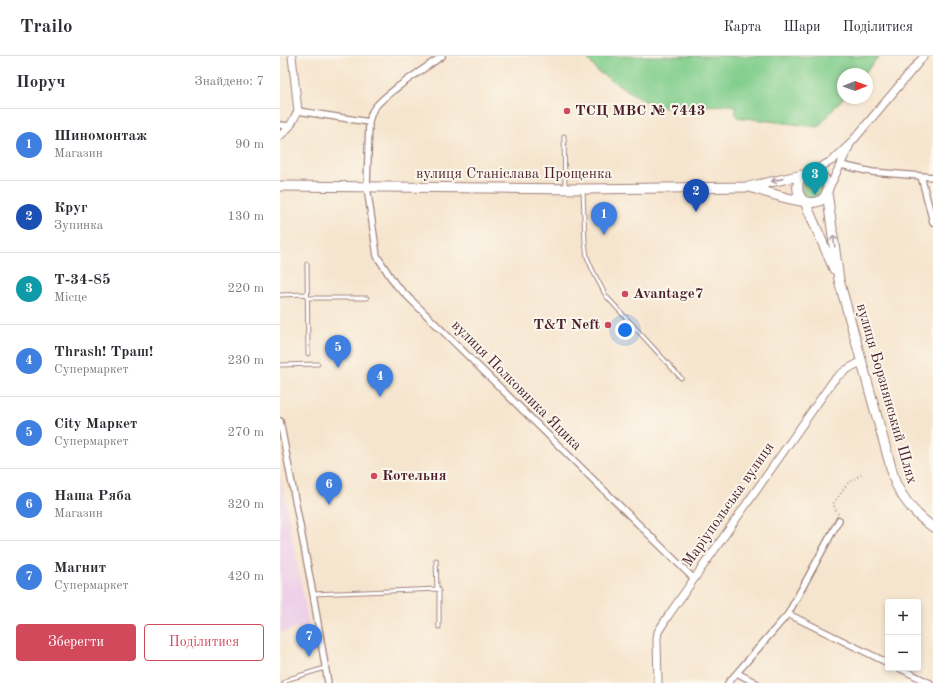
<!DOCTYPE html>
<html lang="uk">
<meta charset="utf-8">
<style>
:root{--surface:#fff;--page:#f7f7f7;--text:#2b2b33;--muted:#7c7c81;--line:#e1e1e2;--accent:#d1495b}
body{margin:0;font-family:"Old Standard TT",serif;background:var(--page);color:var(--text)}
.controls{position:absolute;right:12px;bottom:12px;display:grid;overflow:hidden;border-radius:4px;box-shadow:0 2px 6px #0003}
.controls button{width:36px;height:36px;display:grid;place-items:center;padding:0;border:0;border-bottom:1px solid var(--line);background:var(--surface);color:var(--text);font:20px sans-serif}
.compass{position:absolute;left:557px;top:12px;width:36px;height:36px;border-radius:50%;background:var(--surface);box-shadow:0 2px 6px #0003;rotate:89deg}
.you{position:absolute;left:345px;top:274px;width:14px;height:14px;margin:-10px;border:3px solid #fff;border-radius:50%;background:#1a73e8;box-shadow:0 0 0 6px #1a73e833}
.badge{display:grid;place-items:center;width:26px;height:26px;border-radius:50%;background:var(--accent);color:#fff;font-size:13px;font-weight:700}
.pin{position:absolute;translate:-50% -33px;filter:drop-shadow(0 1px 2px #0008)}
.pin::after{content:'';position:absolute;top:21px;width:14px;height:12px;background:inherit;clip-path:polygon(0 0,100% 0,50% 100%)}
.list{margin:0;padding:0;list-style:none}
h2{display:flex;justify-content:space-between;align-items:center;height:52px;margin:0;padding:0 16px;font-size:17px}
h2 small{font-size:13px;font-weight:400;color:var(--muted)}
.list li{display:grid;grid-template-columns:26px 1fr auto;gap:12px;align-items:center;box-sizing:border-box;height:72px;padding:0 16px;border-top:1px solid var(--line)}
.list b{display:block;font-size:15px;white-space:nowrap}
.list p{margin:0;font-size:13px;white-space:nowrap;color:var(--muted)}
.list em{font-size:13px;font-style:normal;color:var(--muted)}
.actions{display:flex;gap:8px;padding:12px 16px}
.actions a{flex:1;padding:9px 0;border:1px solid var(--accent);border-radius:4px;text-align:center;font-size:14px;color:var(--accent)}
.actions .main{background:var(--accent);color:#fff}
.map{position:relative;flex:none;width:653px;height:627px;overflow:hidden}
header{display:flex;align-items:center;gap:24px;box-sizing:border-box;height:56px;padding:0 20px;background:var(--surface);border-bottom:1px solid var(--line)}
header strong{font-size:19px}
nav{display:flex;gap:22px;margin-inline-start:auto;font-size:14px}
main{display:flex}
aside{flex:1;background:var(--surface)}
.map>svg:first-child{display:block}
.built{fill:#eed0e8}
.green{fill:#82ce8c;stroke:#66765c}
.lines{fill:none;stroke-linecap:round;stroke-linejoin:round}
.service-casing{stroke:#a0827c;stroke-width:5}
.minor-casing{stroke:#a0827c;stroke-width:8}
.tertiary-casing{stroke:#a0827c;stroke-width:9}
.primary-casing{stroke:#a0827c;stroke-width:11}
.path{stroke:#a0827c;stroke-width:1.5;stroke-dasharray:1 3;stroke-linecap:butt}
.service{stroke:#fff;stroke-width:3}
.minor{stroke:#fff;stroke-width:5.5}
.tertiary{stroke:#fff;stroke-width:7}
.primary{stroke:#fff;stroke-width:9}
.oneway{stroke:#ae9aa0}
.poi-dot{fill:#d1495b;stroke:#fbf7ec;stroke-width:1.5}
.labels{text-anchor:middle;dominant-baseline:central;stroke-width:4;stroke-linejoin:round;paint-order:stroke}
.poi-label{font-size:15px;font-weight:bold;fill:#4a1f2b;stroke:#fbf7ec;text-anchor:start}
.street-label{font-size:15px;fill:#4a1f2b;stroke:#fbf7ec}
</style>
<header>
<strong>Trailo</strong>
<nav><a>Карта</a><a>Шари</a><a>Поділитися</a></nav>
</header>
<main>
<aside>
<h2>Поруч<small>Знайдено: 7</small></h2>
<ul class="list">
<li><span class="badge" style="background:#3f7fe0">1</span><div><b>Шиномонтаж</b><p>Магазин</p></div><em>90 m</em></li>
<li><span class="badge" style="background:#1a4fb4">2</span><div><b>Круг</b><p>Зупинка</p></div><em>130 m</em></li>
<li><span class="badge" style="background:#0f9aa8">3</span><div><b>Т-34-85</b><p>Місце</p></div><em>220 m</em></li>
<li><span class="badge" style="background:#3f7fe0">4</span><div><b>Thrash! Траш!</b><p>Супермаркет</p></div><em>230 m</em></li>
<li><span class="badge" style="background:#3f7fe0">5</span><div><b>City Маркет</b><p>Супермаркет</p></div><em>270 m</em></li>
<li><span class="badge" style="background:#3f7fe0">6</span><div><b>Наша Ряба</b><p>Магазин</p></div><em>320 m</em></li>
<li><span class="badge" style="background:#3f7fe0">7</span><div><b>Магнит</b><p>Супермаркет</p></div><em>420 m</em></li>
</ul>
<div class="actions"><a class="main">Зберегти</a><a>Поділитися</a></div>
</aside>
<div class="map">
<svg width="653" height="627" viewBox="0 0 653 627">
<rect width="100%" height="100%" fill="#fbf7ec"/>
<filter id="ink" filterUnits="userSpaceOnUse"><feTurbulence type="fractalNoise" baseFrequency=".025" numOctaves="2"/><feDisplacementMap in="SourceGraphic" scale="8" xChannelSelector="R" yChannelSelector="G"/><feConvolveMatrix kernelMatrix="1 2 1 2 8 2 1 2 1" color-interpolation-filters="sRGB"/></filter>
<filter id="wash" filterUnits="userSpaceOnUse"><feTurbulence type="fractalNoise" baseFrequency=".012" numOctaves="4" result="noise"/><feDisplacementMap in="SourceGraphic" scale="16" xChannelSelector="R" yChannelSelector="G"/><feGaussianBlur stdDeviation="0.9" result="paint"/><feColorMatrix in="noise" values="0 0 0 0 0 0 0 0 0 0 0 0 0 0 0 0 0 1.4 0 .05"/><feComposite in="paint" operator="in"/></filter>
<g filter="url(#wash)">
<rect width="100%" height="100%" fill="#f6e5ce"/>
<path class="built" d="M0,417L29,570L0,577Z"/>
<path class="green" d="M306,0H599L584,18H563V42L538,71L457,61L454,49L374,51L317,15Z
M522 132a11 11 0 1 1 22 0a11 11 0 1 1-22 0Z"/>
</g>
<g filter="url(#ink)">
<g class="lines">
<defs>
<path id="service" d="M284,80L285,131
M303,135L305,186L307,201L313,215L326,240L401,322
M27,208L28,298
M0,239L27,238
M27,242H87
M0,309L38,308
M156,504L157,533
M33,538L159,533V571
M4,627L9,623L45,612"/>
<path id="minor" d="M162,0C146,12 103,38 93,54C91,58 90,62 89,66L87,131L97,200L115,228L413,522
M18,55L89,66
M0,69L10,70
M561,109L592,116L653,121
M641,120L653,166
M0,365L33,538L48,627
M508,558L608,607
M619,612L650,627
M457,617L476,627
M448,627L508,558L559,464"/>
<path id="tertiary" d="M0,80L10,70L18,55L12,0
M531,116L553,104L570,88L644,0
M548,134L569,91
M378,627L377,583L378,576L388,560L553,325C561,316 570,311 581,306"/>
<path id="primary" d="M0,130L303,133L468,131L527,118
M469,131C483,135 524,149 536,146C544,145 548,137 548,130C547,123 541,119 536,116C533,117 529,117 526,118C514,124 516,139 525,146L554,213
M547,136L559,224L615,426C624,445 635,459 653,471"/>
</defs>
<use href="#service" class="service-casing"/>
<use href="#minor" class="minor-casing"/>
<use href="#tertiary" class="tertiary-casing"/>
<use href="#primary" class="primary-casing"/>
<path class="path" d="M558,458L553,448L568,427L582,418"/>
<use href="#service" class="service"/>
<use href="#minor" class="minor"/>
<use href="#tertiary" class="tertiary"/>
<use href="#primary" class="primary"/>
</g>
<defs><path id="oneway-shaft" d="M-6 0H5M1.5-3L5.5 0L1.5 3" fill="none" stroke-width="1.6" stroke-linecap="round" stroke-linejoin="round"/></defs>
<g class="oneway">
<use href="#oneway-shaft" transform="translate(497 124) rotate(167)"/>
<use href="#oneway-shaft" transform="translate(554 185) rotate(-98)"/>
</g>
</g>
<g class="poi-dot">
<circle cx="287" cy="55" r="4"/>
<circle cx="345" cy="238" r="4"/>
<circle cx="328" cy="269" r="4"/>
<circle cx="94" cy="420" r="4"/>
</g>
<g class="labels">
<g class="poi-label">
<text x="295" y="55">ТСЦ МВС № 7443</text>
<text x="353" y="238">Avantage7</text>
<text x="320" y="269" text-anchor="end">T&amp;T Neft</text>
<text x="102" y="420">Котельня</text>
</g>
<g class="street-label">
<text x="234" y="118">вулиця Станіслава Прощенка</text>
<text transform="translate(236 330) rotate(45)">вулиця Полковника Яцика</text>
<text transform="translate(606 338) rotate(74)">вулиця Борзнянський Шлях</text>
<text transform="translate(449 449) rotate(-55)">Маріупольська вулиця</text>
</g>
</g>
</svg>
<div class="controls">
<button>+</button>
<button>−</button>
</div>
<svg class="compass" viewBox="-18 -18 36 36"><path d="M0-13l5 13h-10z" fill="#e53935"/><path d="M0 13l5-13h-10z" fill="#7c7c81"/></svg>
<div class="you"></div>
<div class="pin badge" style="left:324px;top:179px;background:#3f7fe0">1</div>
<div class="pin badge" style="left:416px;top:156px;background:#1a4fb4">2</div>
<div class="pin badge" style="left:535px;top:139px;background:#0f9aa8">3</div>
<div class="pin badge" style="left:100px;top:341px;background:#3f7fe0">4</div>
<div class="pin badge" style="left:58px;top:312px;background:#3f7fe0">5</div>
<div class="pin badge" style="left:49px;top:449px;background:#3f7fe0">6</div>
<div class="pin badge" style="left:29px;top:601px;background:#3f7fe0">7</div>
</div>
</main>
